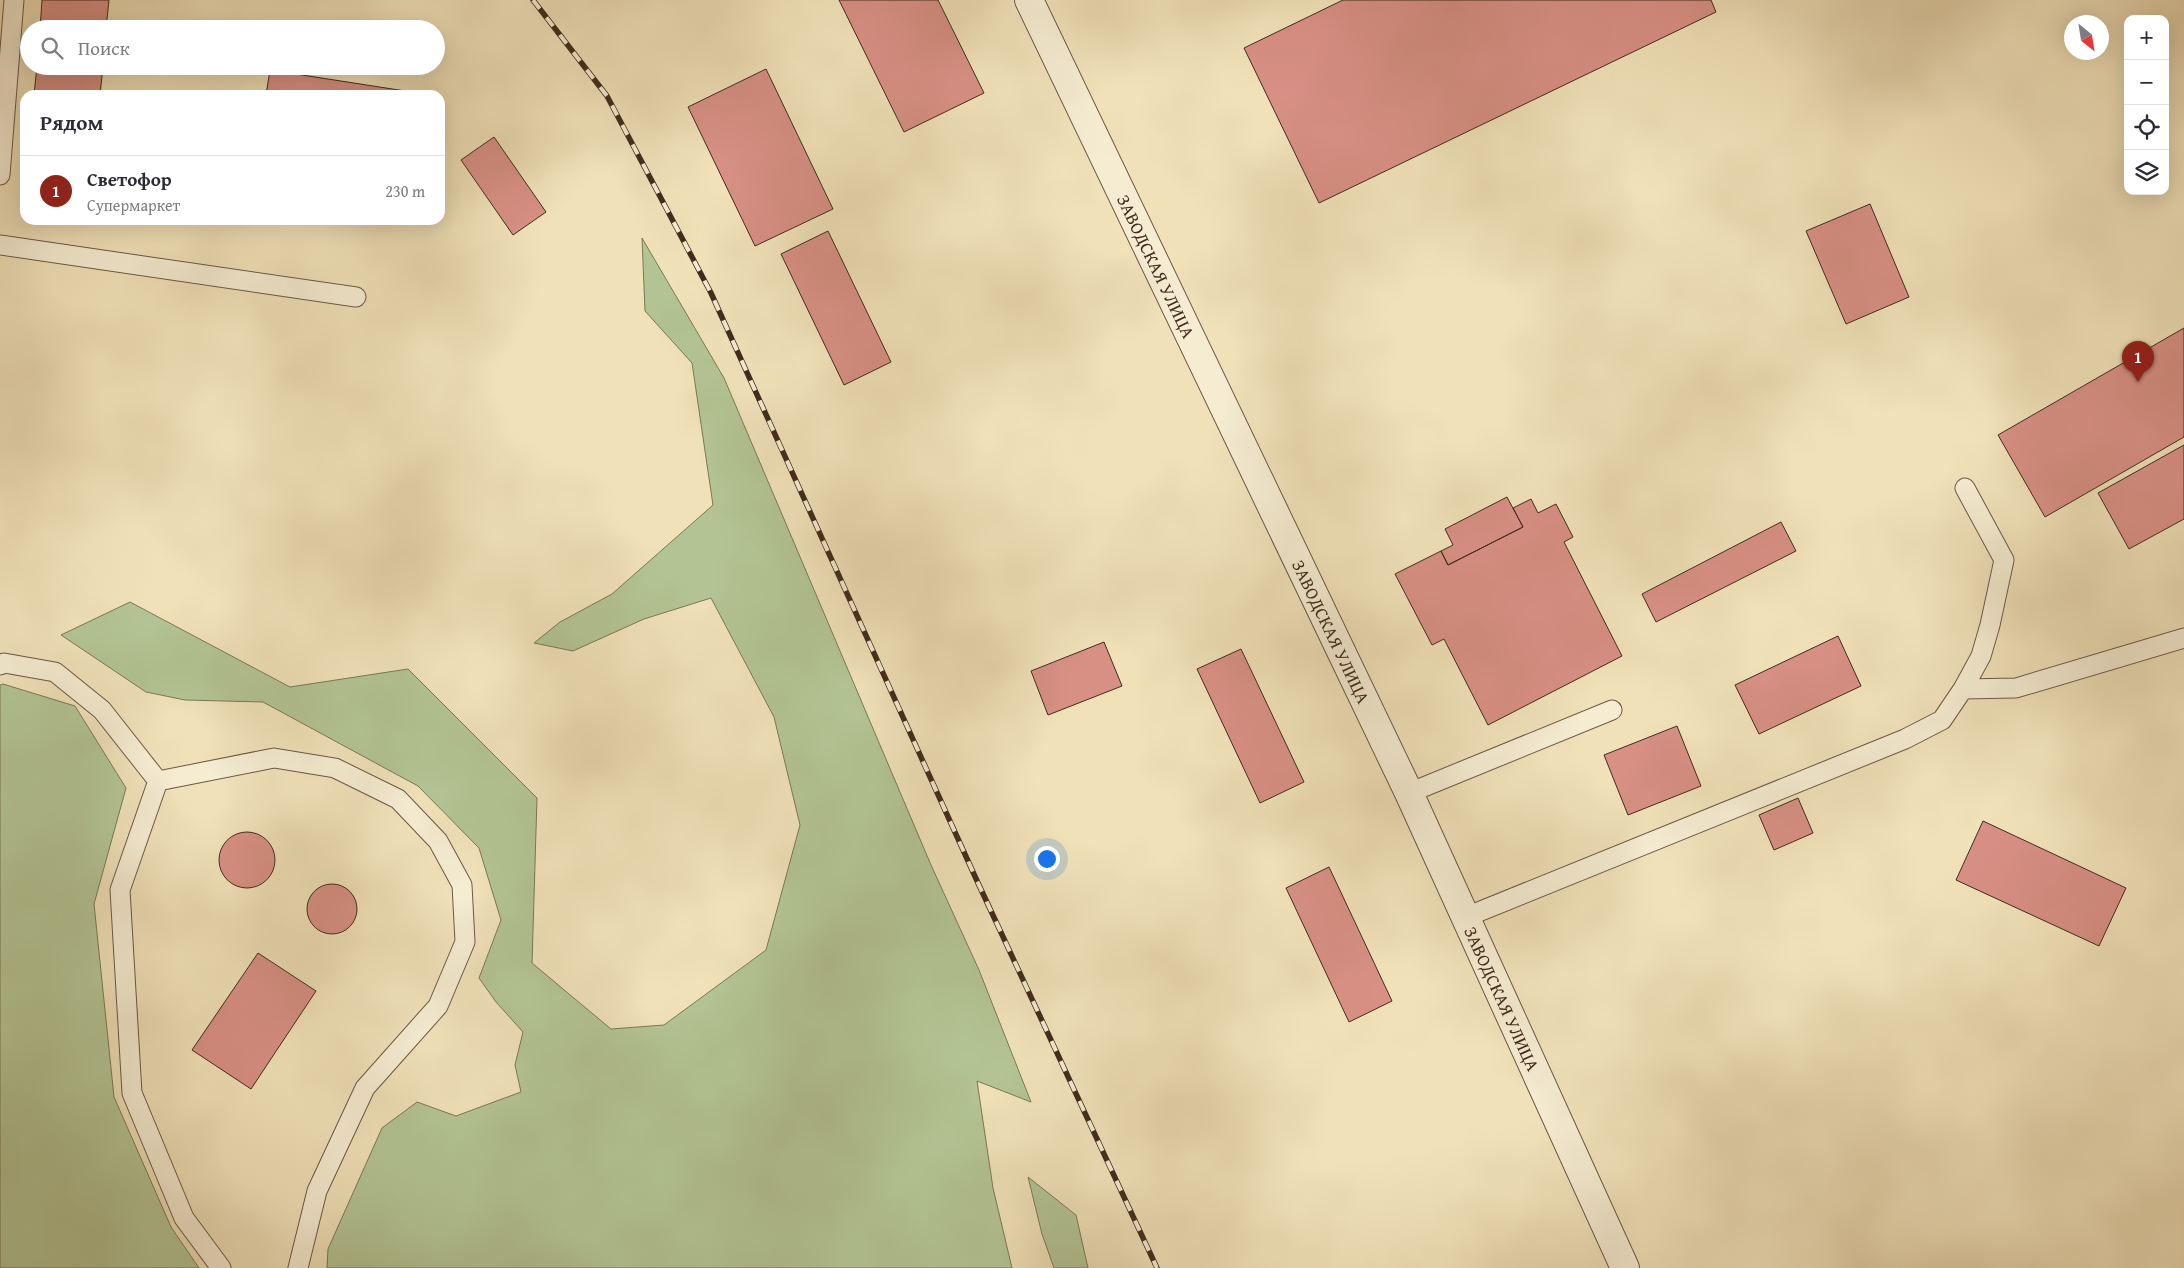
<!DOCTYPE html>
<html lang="ru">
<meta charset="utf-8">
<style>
:root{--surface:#fff;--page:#f2f2f3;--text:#2b2b33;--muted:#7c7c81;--line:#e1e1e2;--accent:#8f2418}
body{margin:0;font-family:"Gentium Book Plus",serif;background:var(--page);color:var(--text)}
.controls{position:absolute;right:15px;top:15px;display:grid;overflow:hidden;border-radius:10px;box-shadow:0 5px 20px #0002}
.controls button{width:45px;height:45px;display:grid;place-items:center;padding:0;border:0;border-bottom:1px solid var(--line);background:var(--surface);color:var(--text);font:25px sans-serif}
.compass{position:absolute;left:2064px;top:15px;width:45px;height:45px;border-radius:50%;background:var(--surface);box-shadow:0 5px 20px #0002;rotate:150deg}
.you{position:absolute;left:1046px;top:858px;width:18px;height:18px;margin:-12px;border:4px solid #fff;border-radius:50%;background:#1a73e8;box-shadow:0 0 0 8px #1a73e833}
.badge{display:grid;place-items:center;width:32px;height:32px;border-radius:50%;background:var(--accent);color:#fff;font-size:16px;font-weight:700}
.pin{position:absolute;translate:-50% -41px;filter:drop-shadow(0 1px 2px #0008)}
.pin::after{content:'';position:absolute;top:26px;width:18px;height:15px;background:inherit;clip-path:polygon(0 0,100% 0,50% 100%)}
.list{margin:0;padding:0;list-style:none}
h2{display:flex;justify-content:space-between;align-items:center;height:65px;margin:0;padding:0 20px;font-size:21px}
h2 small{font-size:16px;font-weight:400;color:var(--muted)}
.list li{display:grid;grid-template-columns:32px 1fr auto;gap:15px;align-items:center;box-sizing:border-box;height:70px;padding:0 20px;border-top:1px solid var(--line)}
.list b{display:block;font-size:19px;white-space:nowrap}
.list p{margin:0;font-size:16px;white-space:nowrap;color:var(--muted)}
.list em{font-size:16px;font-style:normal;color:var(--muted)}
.icon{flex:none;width:28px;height:28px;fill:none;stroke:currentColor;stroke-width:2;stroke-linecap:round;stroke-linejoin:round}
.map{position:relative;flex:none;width:2184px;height:1268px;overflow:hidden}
.search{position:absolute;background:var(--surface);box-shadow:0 5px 20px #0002;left:20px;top:20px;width:425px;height:55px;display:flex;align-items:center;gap:12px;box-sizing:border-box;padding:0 18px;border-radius:28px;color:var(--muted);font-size:19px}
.panel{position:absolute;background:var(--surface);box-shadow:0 5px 20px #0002;left:20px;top:90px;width:425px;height:135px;border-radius:15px}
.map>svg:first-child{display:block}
.green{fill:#b3c494;stroke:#7a7858}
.building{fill:#d89085;stroke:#412b1d}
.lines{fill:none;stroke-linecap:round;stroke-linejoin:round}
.service-casing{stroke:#6d5844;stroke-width:21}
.minor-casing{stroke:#6d5844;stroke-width:30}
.service{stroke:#f5ecd2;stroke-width:19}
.minor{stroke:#f5ecd2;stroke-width:28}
.rail-casing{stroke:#412b1d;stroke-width:5.5}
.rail{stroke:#f5ecd2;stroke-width:4;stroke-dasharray:11;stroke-linecap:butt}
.labels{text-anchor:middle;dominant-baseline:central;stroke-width:4;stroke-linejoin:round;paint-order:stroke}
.street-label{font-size:18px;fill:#412b1d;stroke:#f5ecd2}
</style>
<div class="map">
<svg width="2184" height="1268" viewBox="0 0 2184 1268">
<rect width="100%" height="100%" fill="#f0e1b9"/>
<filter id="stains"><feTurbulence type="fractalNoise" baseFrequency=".004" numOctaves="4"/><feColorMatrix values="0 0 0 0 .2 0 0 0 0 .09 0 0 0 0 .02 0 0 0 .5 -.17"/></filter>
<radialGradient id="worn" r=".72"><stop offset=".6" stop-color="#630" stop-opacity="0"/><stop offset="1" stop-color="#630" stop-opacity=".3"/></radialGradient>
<path class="green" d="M642,238L724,378L931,865L979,970L1031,1102L977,1081L993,1188L1012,1268H327L328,1249L382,1128L417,1102L456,1116L521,1092L515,1065L523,1032L496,1002L479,978L501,920L479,848L418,786L263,702L185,700L146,692L61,635L130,602L290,687L408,669L537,798L532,963L611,1029L664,1025L766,950L800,825L774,717L711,598L644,619L573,651L534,643L560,622L612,594L713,505L692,363L645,311Z
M3,684L75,706L126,788L94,904L114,1097L171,1227L199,1268H0V685Z
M1028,1177L1076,1215L1088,1268H1054L1042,1234Z"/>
<path class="building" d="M42,0H109L106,29H40Z
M839,0H938L984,93L904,132Z
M1343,0H1711L1716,12L1319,203L1244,48Z
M37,66H103L100,95H34Z
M766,69L833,209L755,246L688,107Z
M270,70L431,95H266Z
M494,137L546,212L513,235L461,160Z
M1870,204L1909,297L1846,324L1806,231Z
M828,231L891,362L844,385L781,254Z
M2184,328V437L2045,517L1998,435Z
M2184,445V519L2129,549L2098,493Z
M1507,497L1523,527L1448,565L1441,551L1453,545L1445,529Z
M1531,499L1538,513L1556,504L1573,537L1564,542L1622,656L1488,725L1444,639L1432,645L1395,574L1441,551L1448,565L1523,527L1513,508Z
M1781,522L1796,551L1656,622L1642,594Z
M1838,636L1861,686L1759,734L1735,685Z
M1104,642L1122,686L1048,715L1031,671Z
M1241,649L1304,782L1260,803L1197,669Z
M1677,726L1701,786L1628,815L1604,755Z
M1798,798L1813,833L1774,850L1759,815Z
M1983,821L2126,888L2099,946L1956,880Z
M219 860a28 28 0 1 1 56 0a28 28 0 1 1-56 0Z
M1329,867L1392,1001L1349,1022L1286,888Z
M307 909a25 25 0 1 1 50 0a25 25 0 1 1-50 0Z
M258,953L316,991L251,1089L192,1050Z"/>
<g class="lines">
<defs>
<path id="service" d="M0,175L14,0
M0,245L356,297
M0,665L4,663L55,672L102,710L158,781L120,890L132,1093L184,1218L221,1268
M1963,689L1981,656L1990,625L2004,560L1965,488
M158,781L274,758L335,768L398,799L438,841L462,885L465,942L438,1006L365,1088L317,1191L298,1268
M1409,793L1612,710
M1466,917L1905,739L1942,720L1963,689L2016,688L2184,638"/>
<g id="minor">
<path id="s1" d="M1029,0L1409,793L1625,1268"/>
</g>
</defs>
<use href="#service" class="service-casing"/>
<use href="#minor" class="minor-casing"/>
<use href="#service" class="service"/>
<use href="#minor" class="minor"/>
<defs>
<path id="rail" d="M533,0L607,96L711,293L978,883L1157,1268"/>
</defs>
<use href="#rail" class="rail-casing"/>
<use href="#rail" class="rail"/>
</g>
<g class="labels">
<g class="street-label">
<text stroke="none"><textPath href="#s1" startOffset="295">ЗАВОДСКАЯ УЛИЦА</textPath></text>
<text stroke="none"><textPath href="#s1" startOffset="700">ЗАВОДСКАЯ УЛИЦА</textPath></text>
<text stroke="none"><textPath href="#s1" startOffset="1105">ЗАВОДСКАЯ УЛИЦА</textPath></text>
</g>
</g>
<rect width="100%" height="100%" filter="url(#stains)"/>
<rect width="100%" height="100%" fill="url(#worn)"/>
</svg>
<div class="controls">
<button>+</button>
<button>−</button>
<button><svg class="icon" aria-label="locate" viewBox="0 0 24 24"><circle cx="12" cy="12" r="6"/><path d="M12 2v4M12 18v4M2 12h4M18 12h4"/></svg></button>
<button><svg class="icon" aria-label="layers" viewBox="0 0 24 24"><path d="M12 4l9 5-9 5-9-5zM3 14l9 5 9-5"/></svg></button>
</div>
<svg class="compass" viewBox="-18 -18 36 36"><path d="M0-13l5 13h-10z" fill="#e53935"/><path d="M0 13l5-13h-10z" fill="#7c7c81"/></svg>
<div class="you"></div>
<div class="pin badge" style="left:2138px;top:382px">1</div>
<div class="search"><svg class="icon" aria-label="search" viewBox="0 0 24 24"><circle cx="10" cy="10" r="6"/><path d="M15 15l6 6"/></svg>Поиск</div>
<section class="panel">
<h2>Рядом<small></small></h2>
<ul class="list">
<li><span class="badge">1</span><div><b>Светофор</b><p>Супермаркет</p></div><em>230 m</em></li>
</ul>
</section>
</div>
